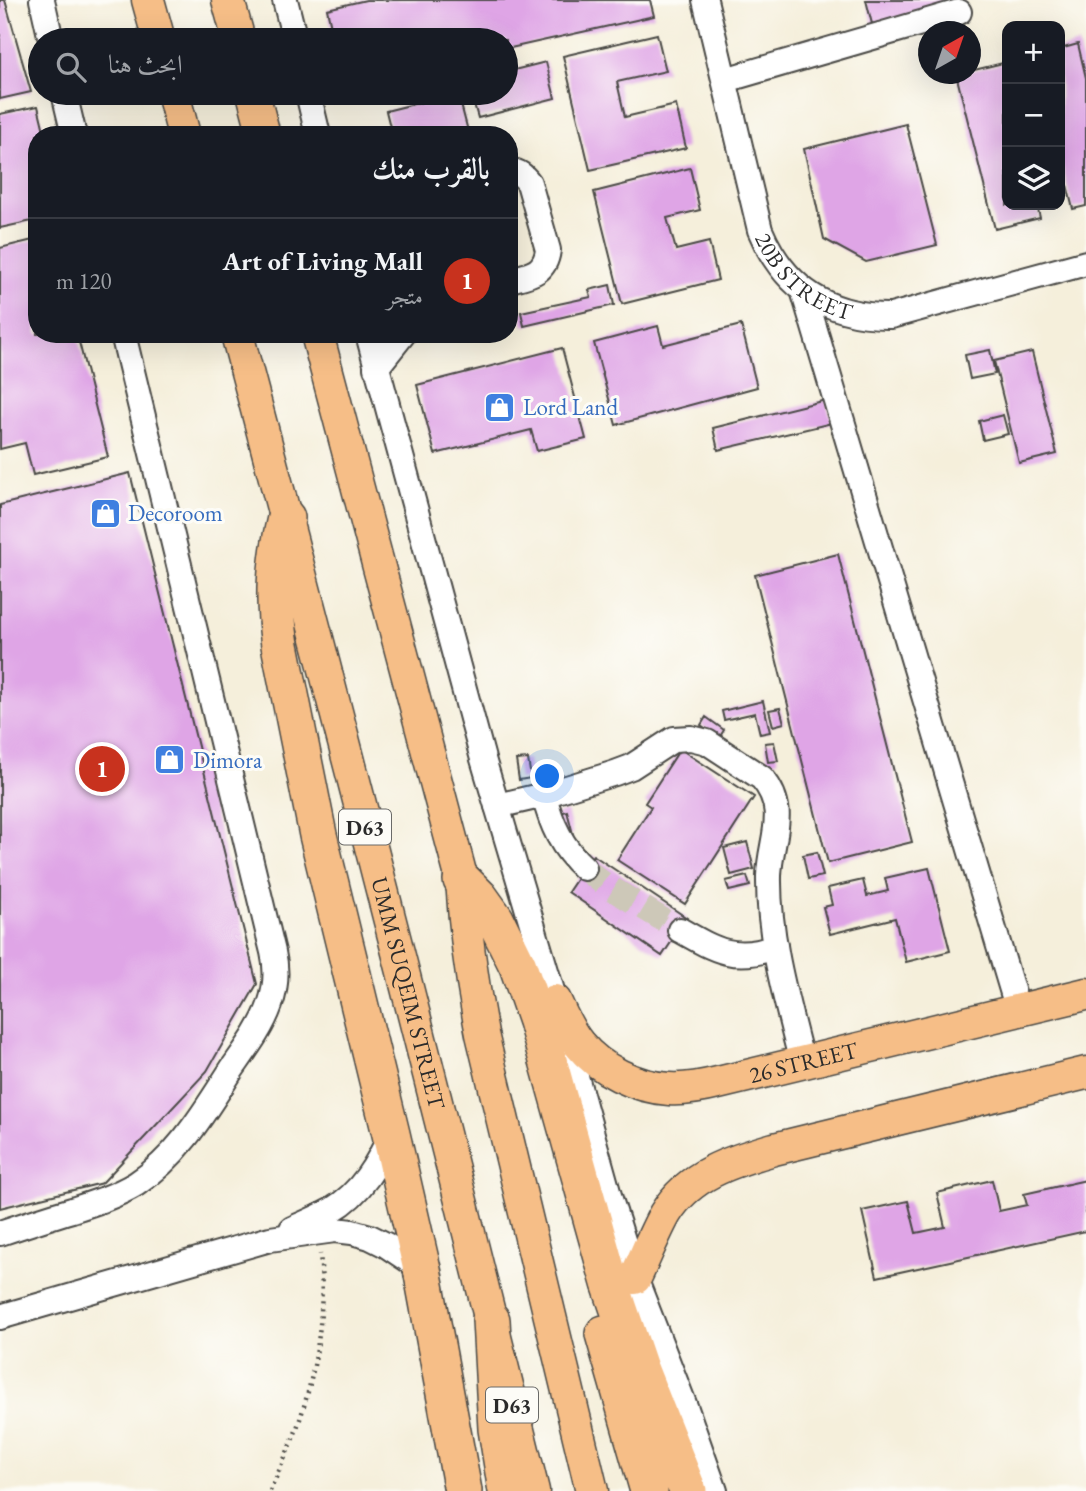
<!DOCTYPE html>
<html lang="ar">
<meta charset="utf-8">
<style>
:root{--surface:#171b24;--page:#242831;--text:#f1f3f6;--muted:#9ea1a6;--line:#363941;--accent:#c8321e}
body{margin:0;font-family:"EB Garamond",Amiri,serif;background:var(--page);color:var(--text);direction:rtl}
.controls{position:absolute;right:21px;top:21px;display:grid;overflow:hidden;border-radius:14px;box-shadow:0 7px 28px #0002}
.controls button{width:63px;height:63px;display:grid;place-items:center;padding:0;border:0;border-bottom:2px solid var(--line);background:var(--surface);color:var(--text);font:35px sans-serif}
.compass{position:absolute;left:918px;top:21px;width:63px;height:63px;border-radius:50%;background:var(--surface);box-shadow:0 7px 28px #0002;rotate:40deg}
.you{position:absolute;left:548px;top:777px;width:24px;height:24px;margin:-18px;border:5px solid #fff;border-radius:50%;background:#1a73e8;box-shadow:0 0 0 10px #1a73e833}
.badge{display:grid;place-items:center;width:46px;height:46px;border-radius:50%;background:var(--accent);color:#fff;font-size:23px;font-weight:700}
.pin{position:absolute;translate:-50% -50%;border:4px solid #fff;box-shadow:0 2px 7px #0006}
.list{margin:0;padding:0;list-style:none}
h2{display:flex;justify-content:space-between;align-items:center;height:91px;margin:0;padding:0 28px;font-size:30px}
h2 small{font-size:23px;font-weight:400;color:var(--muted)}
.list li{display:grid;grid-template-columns:46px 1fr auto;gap:21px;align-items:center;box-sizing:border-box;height:126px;padding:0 28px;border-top:2px solid var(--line)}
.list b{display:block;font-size:26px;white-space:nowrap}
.list p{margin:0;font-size:23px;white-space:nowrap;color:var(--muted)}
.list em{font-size:23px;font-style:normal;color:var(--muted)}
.icon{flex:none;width:38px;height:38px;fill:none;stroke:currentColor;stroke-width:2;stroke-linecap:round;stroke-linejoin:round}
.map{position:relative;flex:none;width:1086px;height:1491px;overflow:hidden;direction:ltr}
.search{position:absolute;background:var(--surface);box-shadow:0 7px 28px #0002;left:28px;top:28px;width:490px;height:77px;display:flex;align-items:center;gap:18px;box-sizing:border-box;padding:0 24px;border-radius:38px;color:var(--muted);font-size:26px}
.panel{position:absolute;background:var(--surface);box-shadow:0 7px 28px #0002;left:28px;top:126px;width:490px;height:217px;border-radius:28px;direction:rtl}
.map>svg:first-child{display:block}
.building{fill:#dfa5e6}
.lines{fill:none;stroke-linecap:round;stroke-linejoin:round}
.minor-tunnel{stroke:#cdc8b8;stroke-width:24;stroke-dasharray:24 12;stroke-linecap:butt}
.minor-casing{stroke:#494845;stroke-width:28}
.major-casing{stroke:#494845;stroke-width:35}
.highway-casing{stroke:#494845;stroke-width:40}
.path{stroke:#494845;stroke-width:4.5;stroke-dasharray:2 5;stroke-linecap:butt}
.minor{stroke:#fff;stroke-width:24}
.major{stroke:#f6be87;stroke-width:32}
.highway{stroke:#f6be87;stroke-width:37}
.labels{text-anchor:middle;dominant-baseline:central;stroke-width:6;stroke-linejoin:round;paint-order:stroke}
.shield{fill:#fdfcf7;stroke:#6a6a68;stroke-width:2}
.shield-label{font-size:21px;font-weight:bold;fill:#2b2b2b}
.street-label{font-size:23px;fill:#2b2b2b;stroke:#fdfcf7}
.shop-label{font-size:23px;fill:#366cbe;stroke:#fdfcf7;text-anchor:start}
</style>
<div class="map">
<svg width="1086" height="1491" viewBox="0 0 1086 1491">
<rect width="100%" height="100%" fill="#fdfcf7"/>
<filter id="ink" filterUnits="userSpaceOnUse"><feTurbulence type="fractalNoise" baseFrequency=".0143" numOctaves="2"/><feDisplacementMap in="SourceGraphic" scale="14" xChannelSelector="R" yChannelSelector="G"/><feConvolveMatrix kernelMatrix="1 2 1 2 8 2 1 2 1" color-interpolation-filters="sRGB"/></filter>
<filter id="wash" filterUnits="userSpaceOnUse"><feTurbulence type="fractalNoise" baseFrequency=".00686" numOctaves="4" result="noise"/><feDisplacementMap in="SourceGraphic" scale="28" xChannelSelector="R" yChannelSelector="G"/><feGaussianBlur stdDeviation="1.57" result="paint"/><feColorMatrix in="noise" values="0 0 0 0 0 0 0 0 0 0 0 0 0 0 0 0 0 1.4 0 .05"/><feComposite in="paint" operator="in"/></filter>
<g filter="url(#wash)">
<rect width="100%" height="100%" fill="#f5efdb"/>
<g id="blocks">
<path class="building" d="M0,0H5L31,92L0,99Z
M366,0H650L654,16L506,49V40H334L327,9Z
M866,0H964V1L872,24Z
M657,34L666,71L617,82L625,117L676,105L686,148L590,170L563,56Z
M1078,44L1086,78V206L1073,209L1060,157V49Z
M546,62L555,98L478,118L471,93H506V72Z
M1007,62V205H1037L1040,218L995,229L956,74H970V71Z
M458,93L469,135H392L386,111Z
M38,106L45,135H37V220L0,228V114Z
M906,124L937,245L866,262L824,239L804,149Z
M690,168L700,210L667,218L676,250L709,242L718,280L622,304L594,192Z
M37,239V334H77L108,457L33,475L25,443L0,449V248Z
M610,285L614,305L524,326L521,312L591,297L589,290Z
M741,325L757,387L616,425L594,343L658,326L663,345Z
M562,348L586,439L537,451L531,430L435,454L417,385Z
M990,350L995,374L970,379L965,355Z
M1032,352L1057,454L1019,463L994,361Z
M826,400L832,423L718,450L713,428Z
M1003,415L1008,434L983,440L979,421Z
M130,473L257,984L207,1071L102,1183L0,1208V505Z
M838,554L912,842L828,863L755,575Z
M763,701L770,732L760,734L755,713L724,720L722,711Z
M780,708L784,723L773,726L769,710Z
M706,717L724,730L719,738L701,725Z
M774,742L778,761L768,762L765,743Z
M680,749L754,797L685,904L617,860L651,807L645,803Z
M528,759L531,778L519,780L516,760Z
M567,811L573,834L560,837L553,815Z
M747,842L754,869L731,875L724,848Z
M817,852L823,876L808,879L803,855Z
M593,855L687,918L662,956L568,892Z
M929,868L950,951L906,962L895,918L830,934L823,907L832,905L828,888L863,880L867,896L888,891L885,878Z
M747,876L750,886L729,891L726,881Z
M992,1180L999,1211L1027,1205L1024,1194L1086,1180V1231L877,1277L862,1211L908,1201L916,1233L945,1227L937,1193Z"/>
</g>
</g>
<g filter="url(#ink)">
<use href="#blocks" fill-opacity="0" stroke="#494845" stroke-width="2"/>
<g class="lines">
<path class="minor-tunnel" d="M584,868L604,884L680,930"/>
<defs>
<g id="minor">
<path d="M42,0L51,40"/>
<path d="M285,0L295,40"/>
<path id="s1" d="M705,0L760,230C784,288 828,317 891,316L1086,263"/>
<path d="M725,80L959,12"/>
<path d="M64,93L74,135"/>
<path d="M308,93L318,135"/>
<path d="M509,170C519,172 523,175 529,183L548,250C545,274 529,275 509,280"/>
<path d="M803,290L1018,1010"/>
<path d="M368,334L483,759L555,1001L610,1199L635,1278L686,1409L715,1491"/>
<path d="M376,368L403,334"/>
<path d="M544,795C551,824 562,848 584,868"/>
<path d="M497,806L544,795L615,773L631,767L674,739L691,738L707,742L762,778C790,811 770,839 769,876C768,939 787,1002 802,1063"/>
<path d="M680,930C715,950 735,962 775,947"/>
<path d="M292,1229C305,1223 319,1217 332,1210C361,1193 378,1164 391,1134"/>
<path d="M0,1233C24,1225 48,1217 72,1210C94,1203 116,1196 136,1184C179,1156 205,1111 232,1069C246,1049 262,1028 270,1005C276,988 277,969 273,952L123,334"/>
<path d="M0,1317L270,1239L335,1230L352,1232L370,1237L386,1245L422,1269"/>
</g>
<g id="major">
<path d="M148,0L159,40"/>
<path d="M228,0L239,40"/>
<path d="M173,93L184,135"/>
<path d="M253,93L264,135"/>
<path id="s2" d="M237,334C339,719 438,1104 533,1491"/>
<path d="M317,334L462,880C465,932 472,983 482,1034L592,1491"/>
<path id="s3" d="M555,1001C562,1016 568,1031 579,1044C600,1070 636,1087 669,1089C686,1090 702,1087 718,1083L1086,994"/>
<path d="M635,1278C645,1257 654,1234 665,1214C689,1174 732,1161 774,1149L1086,1073"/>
</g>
<path id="highway" d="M286,518C275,563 273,600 280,645L318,835L391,1134L422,1269L463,1491
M462,880L480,898L495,919L518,966L537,1021L610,1283L639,1368L688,1491
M491,1320L497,1429L507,1491
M604,1334L649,1491"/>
</defs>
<use href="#minor" class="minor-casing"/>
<use href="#major" class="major-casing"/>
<use href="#highway" class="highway-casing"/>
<path class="path" d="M270,1491C279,1471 288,1451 296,1431C316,1374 326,1314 320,1254"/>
<use href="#minor" class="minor"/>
<use href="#major" class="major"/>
<use href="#highway" class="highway"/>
</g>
</g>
<defs>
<symbol id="shop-square" viewBox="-11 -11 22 22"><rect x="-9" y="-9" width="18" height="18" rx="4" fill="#3f7fe0" stroke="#fdfcf7"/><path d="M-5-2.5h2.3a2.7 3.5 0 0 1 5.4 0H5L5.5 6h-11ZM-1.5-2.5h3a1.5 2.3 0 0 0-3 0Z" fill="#fff"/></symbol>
</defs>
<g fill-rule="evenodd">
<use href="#shop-square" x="482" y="390" width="35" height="35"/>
<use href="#shop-square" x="88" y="496" width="35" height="35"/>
<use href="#shop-square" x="152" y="742" width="35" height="35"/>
</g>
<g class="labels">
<g class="shield">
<rect x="339" y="809.5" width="52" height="35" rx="5"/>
<rect x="486" y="1387.5" width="52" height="35" rx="5"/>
</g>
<g class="shield-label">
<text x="365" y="827">D63</text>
<text x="512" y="1405">D63</text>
</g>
<g class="street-label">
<text stroke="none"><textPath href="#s1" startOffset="303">20B STREET</textPath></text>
<text stroke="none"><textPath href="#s2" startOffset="681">UMM SUQEIM STREET</textPath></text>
<text stroke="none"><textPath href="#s3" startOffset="290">26 STREET</textPath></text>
</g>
<g class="shop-label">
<text x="523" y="407">Lord Land</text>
<text x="128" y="513">Decoroom</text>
<text x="193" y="760">Dimora</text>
</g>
</g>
</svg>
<div class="controls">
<button>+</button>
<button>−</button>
<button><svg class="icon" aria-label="layers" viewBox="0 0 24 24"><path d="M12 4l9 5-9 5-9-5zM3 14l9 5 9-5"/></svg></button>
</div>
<svg class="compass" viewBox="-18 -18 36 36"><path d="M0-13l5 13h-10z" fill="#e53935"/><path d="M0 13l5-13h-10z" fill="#9ea1a6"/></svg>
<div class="you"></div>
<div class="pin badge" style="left:102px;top:769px">1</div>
<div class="search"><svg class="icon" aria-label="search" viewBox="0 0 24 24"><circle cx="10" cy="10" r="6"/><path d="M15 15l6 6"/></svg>ابحث هنا</div>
<section class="panel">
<h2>بالقرب منك<small></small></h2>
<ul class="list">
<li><span class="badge">1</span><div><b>Art of Living Mall</b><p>متجر</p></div><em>120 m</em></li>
</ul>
</section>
</div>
